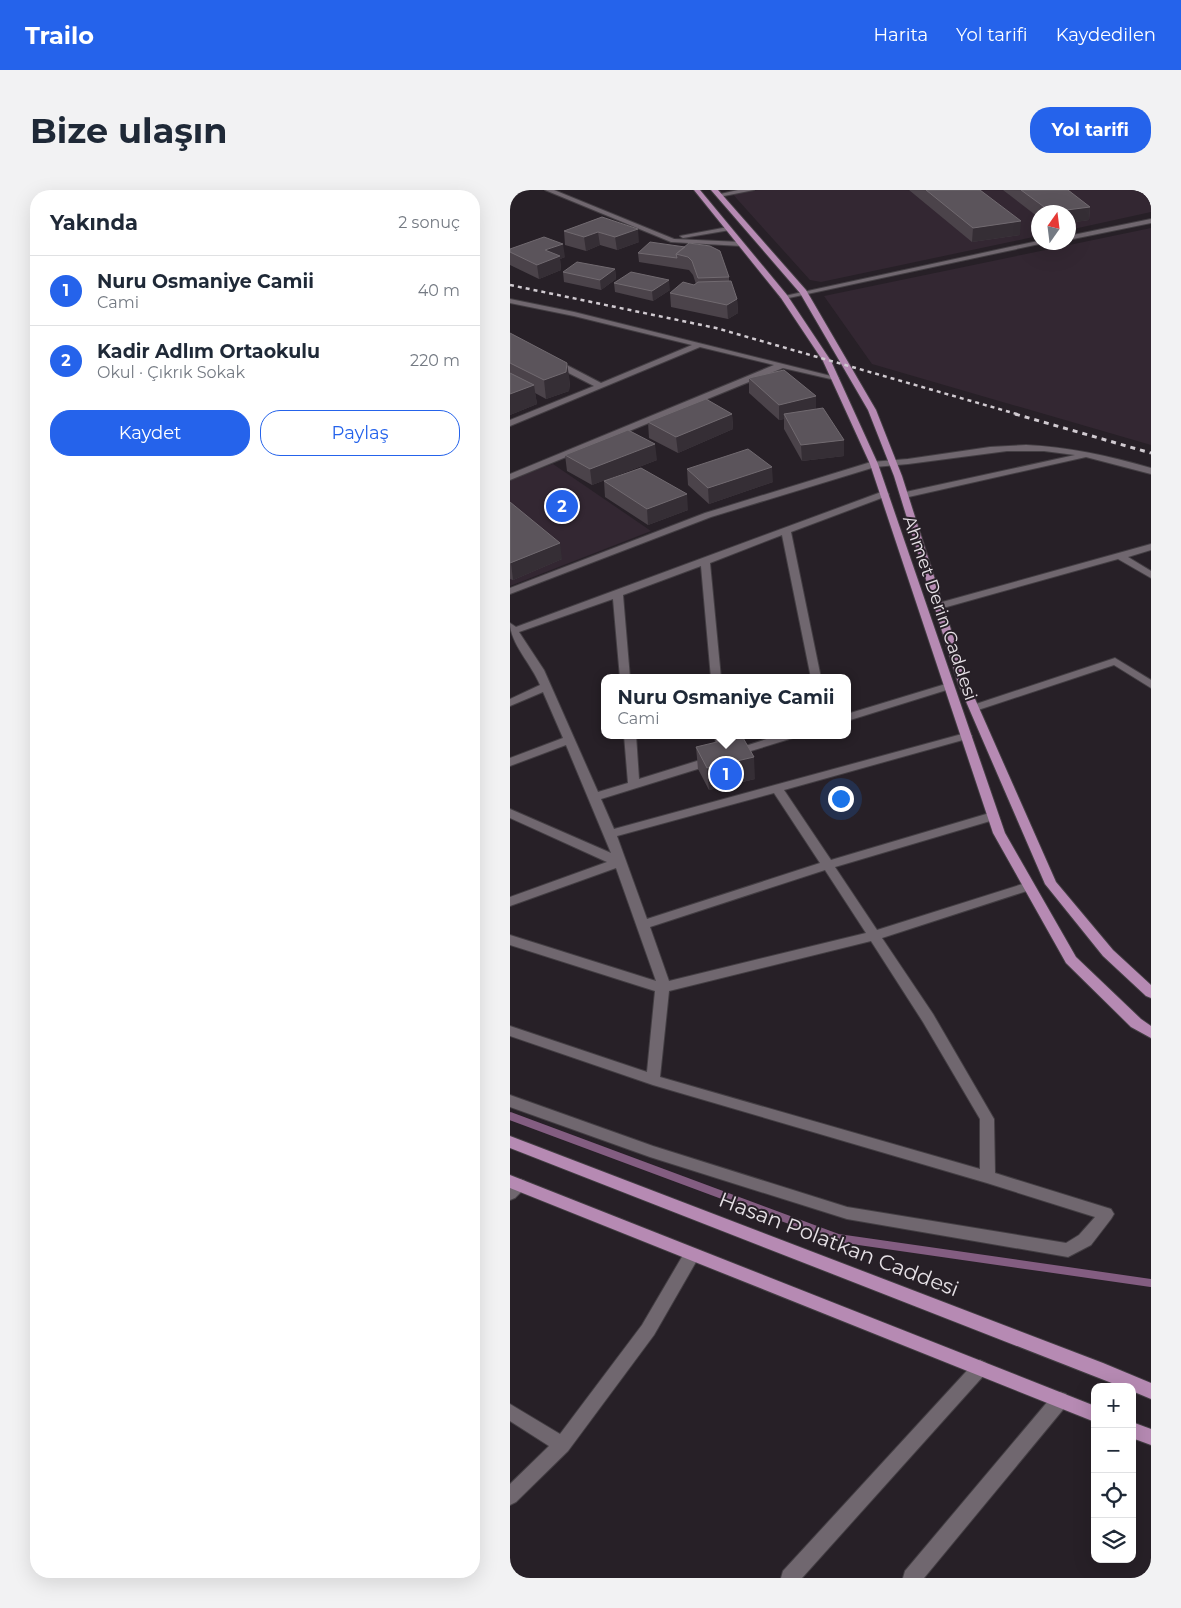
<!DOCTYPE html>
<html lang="tr">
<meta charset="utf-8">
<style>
:root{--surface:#fff;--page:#f2f2f3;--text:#1f2937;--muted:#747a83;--line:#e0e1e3;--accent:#2563eb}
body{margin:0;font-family:Montserrat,sans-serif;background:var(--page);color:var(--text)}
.controls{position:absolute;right:15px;bottom:15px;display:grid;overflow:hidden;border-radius:10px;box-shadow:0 5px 20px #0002}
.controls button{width:45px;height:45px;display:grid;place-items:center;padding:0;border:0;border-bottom:1px solid var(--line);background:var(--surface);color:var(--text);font:25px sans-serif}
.compass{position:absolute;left:521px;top:15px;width:45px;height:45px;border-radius:50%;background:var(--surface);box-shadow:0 5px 20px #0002;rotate:14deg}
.you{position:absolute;left:330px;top:608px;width:18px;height:18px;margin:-12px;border:4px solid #fff;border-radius:50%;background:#1a73e8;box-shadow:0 0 0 8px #1a73e833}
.badge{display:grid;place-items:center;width:32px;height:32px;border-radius:50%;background:var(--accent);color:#fff;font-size:16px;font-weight:700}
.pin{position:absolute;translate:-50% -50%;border:2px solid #fff;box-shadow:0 1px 5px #0006}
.popup{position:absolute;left:91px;top:484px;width:250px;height:65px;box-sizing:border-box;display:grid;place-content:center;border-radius:10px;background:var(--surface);filter:drop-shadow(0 1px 4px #0005);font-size:16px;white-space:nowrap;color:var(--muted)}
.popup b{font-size:19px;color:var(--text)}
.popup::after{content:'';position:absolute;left:50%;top:100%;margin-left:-10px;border:10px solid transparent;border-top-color:var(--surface)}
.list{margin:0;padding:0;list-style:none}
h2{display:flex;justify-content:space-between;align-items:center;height:65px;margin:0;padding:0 20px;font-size:21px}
h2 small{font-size:16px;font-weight:400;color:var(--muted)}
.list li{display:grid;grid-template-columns:32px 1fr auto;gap:15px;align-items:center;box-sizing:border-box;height:70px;padding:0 20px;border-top:1px solid var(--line)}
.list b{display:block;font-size:19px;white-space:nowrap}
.list p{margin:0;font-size:16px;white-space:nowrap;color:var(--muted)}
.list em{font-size:16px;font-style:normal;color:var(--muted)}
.actions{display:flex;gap:10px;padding:15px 20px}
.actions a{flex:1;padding:11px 0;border:1px solid var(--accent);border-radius:20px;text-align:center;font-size:18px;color:var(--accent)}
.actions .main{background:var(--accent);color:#fff}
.icon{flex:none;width:28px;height:28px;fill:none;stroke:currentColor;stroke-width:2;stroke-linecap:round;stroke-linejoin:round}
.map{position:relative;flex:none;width:641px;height:1388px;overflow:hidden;border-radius:20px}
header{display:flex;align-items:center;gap:30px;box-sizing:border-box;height:70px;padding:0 25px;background:var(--accent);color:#fff}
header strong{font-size:24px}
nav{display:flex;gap:28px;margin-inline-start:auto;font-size:18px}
.intro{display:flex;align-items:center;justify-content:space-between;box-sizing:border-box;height:120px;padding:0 30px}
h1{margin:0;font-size:35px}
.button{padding:12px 22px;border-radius:20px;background:var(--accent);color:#fff;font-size:18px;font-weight:700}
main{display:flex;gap:30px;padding:0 30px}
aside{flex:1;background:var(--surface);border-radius:20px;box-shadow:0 5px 20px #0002}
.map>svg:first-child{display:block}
.built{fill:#332732}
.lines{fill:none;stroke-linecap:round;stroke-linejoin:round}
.stream{stroke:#835d81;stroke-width:8}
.minor-casing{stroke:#433e43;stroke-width:2}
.major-casing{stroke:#433e43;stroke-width:2}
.minor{fill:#70676f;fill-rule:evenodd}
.major{fill:#b68ab3;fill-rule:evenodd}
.rail-far1{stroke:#d0cad0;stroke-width:2.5;stroke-dasharray:4 4;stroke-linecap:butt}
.rail{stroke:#d0cad0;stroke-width:3;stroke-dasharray:5 5;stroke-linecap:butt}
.wall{fill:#4b434a}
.shaded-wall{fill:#352e35}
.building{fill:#5b545b;stroke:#716a70}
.labels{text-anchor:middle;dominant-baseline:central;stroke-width:4;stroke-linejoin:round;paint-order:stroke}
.street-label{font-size:18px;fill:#e6e1e6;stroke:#272027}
.near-street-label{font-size:21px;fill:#e6e1e6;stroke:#272027}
</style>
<header>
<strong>Trailo</strong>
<nav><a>Harita</a><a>Yol tarifi</a><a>Kaydedilen</a></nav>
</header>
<div class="intro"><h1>Bize ulaşın</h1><a class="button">Yol tarifi</a></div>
<main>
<aside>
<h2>Yakında<small>2 sonuç</small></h2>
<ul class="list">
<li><span class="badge">1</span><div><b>Nuru Osmaniye Camii</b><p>Cami</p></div><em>40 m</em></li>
<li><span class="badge">2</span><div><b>Kadir Adlım Ortaokulu</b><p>Okul · Çıkrık Sokak</p></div><em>220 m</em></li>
</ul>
<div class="actions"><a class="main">Kaydet</a><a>Paylaş</a></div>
</aside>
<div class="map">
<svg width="641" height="1388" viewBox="0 0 641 1388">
<rect width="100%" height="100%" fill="#272027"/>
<path class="built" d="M219,0H624L641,5V22L559,40L558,22H528V46L311,92L300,90Z
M641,38V255L362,174L314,106Z
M43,274L141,341L0,396V290Z"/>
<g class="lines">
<path class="stream" d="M0,926L328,1048L641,1093"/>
<defs>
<path id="minor" d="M35,0H44L164,49L231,52L234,54L231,56L161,52Z
M228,0H244L209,7L206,5Z
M641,29V33L558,50V46Z
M218,37L220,38V40L173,48L170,46Z
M528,51L539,52L274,109L270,107Z
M0,109L64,122L329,188L325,190L273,178L0,290V284L264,175L190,157L0,236V230L84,196L41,174V170H47L91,193L182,155L64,126L0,113Z
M516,255C559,257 600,266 641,278V284L576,267L394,308L391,307V303L565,265L534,261H497L398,274L365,277L201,327L0,404V398L195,323L361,272L398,269L480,257Z
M374,301L379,304L377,306L281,342L311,488H301L272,345L200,373L211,488H201L191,376L113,405L120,488H110L103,409L9,442L34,480L88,602L118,593L114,545H126L129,589L203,566L209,570L207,573L91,609L104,639L452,544H460L462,546L460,548L274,600L321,670L483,622L489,626L487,629L325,677L367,740L519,692L525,696L523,699L372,748L423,824L484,929L485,983L601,1019L604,1024L601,1029L581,1055L558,1067L337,1029L140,967L0,917V905L143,956L337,1017L556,1053L569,1045L585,1027L477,993L143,895L0,846V836L137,882L145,801L0,755V745L146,791L106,678L0,716V707L97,672L0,628V619L101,663L56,555L0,576V568L53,548L33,502L0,516V509L30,495C22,475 0,453 0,433L6,437ZM264,603L310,673L137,729L107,646ZM315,680L356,743L159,791L140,737ZM361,751L413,832L470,929V979L150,887L159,801Z
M641,354V360L618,367L641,381V388L608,369L433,418L429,419L424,416L425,414Z
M605,468L641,490V498L604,475L468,520L464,521L459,518L460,516Z
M439,493L444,496L443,498L337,531V524Z
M205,545H217L218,563L220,561L269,545H287L286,547L228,565L224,567L218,563L217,570L213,571L207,567Z
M10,989L15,991L18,995L5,1008L0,1010V995Z
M182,1058L188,1060L190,1065L144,1145L58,1261L6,1312L0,1315V1294L39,1256L0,1231V1214L50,1244L132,1135L176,1060Z
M470,1170L476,1173L478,1178L476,1183L292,1388H271L273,1381L464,1173Z
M550,1202L556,1204L558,1210L556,1216L414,1388H393L395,1381L544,1204Z"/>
<path id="major" d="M184,0H190L277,105L321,171L368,274L495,643L566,767L631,829L641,836V848L621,837L556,773L483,643L360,274L313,171L271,108Z
M201,0H208L296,100L366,220L392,286L458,493L546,692L603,760L641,795V808L636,806L593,766L535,694L448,493L384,286L358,220L290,103Z
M0,946L593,1173L641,1193V1209L622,1201V1197H612L0,958Z
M0,985L585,1216V1232L0,998Z
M622,1232L641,1239V1255L622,1248Z"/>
</defs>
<use href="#minor" class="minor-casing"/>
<use href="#major" class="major-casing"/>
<use href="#minor" class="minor"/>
<use href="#major" class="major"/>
<path class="rail-far1" d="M0,95L206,138L510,225"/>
<path class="rail" d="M505,224L641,263"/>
</g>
<path class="wall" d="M399,0H470L510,45L462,52Z
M493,0H558L580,17L579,30L558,33V22H528V27Z
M92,27L129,52L107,60L90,55L76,61L55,55L54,41Z
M175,57L219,87V91L227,109L228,123L218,129L161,117L160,103L186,94L183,85L179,80L129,72L128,63Z
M0,59L55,67L50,69L51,80L29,89L0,75Z
M105,79L106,89L91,100L54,92L53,82Z
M104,93L160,100L143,111L105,102Z
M0,143L60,192L59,201L36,209L25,203L27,214L0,225Z
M239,188L306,206V219L334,250V266L292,271L274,239V229L269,230L239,203Z
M222,224L223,239L168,263L139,248L138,232Z
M55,265L147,270L82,295L57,281Z
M177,279L263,292L199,314L178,295Z
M94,291L178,320L138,335L95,307Z
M0,312L52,369L3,390L0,389Z
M186,557L245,589L199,600L188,579Z"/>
<path class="shaded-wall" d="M580,17L579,30L558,33V22H541Z
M511,31L510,45L462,52L463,38Z
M128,39L129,52L107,60L105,47Z
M88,42L90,55L76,61L74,47Z
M53,54L55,67L50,69L51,80L29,89L27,75L35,60Z
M105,79L106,89L91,100L90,90Z
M159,90L160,100L143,111L142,101Z
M227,109L228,123L218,129L217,115Z
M57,173L60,192L59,201L36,209L34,190Z
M24,195L27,214L0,225V204Z
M306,206V221L274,224V229L269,230V215Z
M222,224L223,239L168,263L166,247Z
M334,250V266L292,271L291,255Z
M145,254L147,270L82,295L80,279Z
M262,277L263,292L199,314L198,298Z
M177,304L178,320L138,335L137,319Z
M50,353L52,369L3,390L1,373Z
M244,567L245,589L199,600L197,578Z"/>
<path class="building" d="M416,0H470L511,31L463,38Z
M511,0H558L580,17L541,22Z
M92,27L128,39L105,47L88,42L74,47L54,41Z
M34,47L53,54L35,60L50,66L27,75L0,62V59Z
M140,52L175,57L166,64L167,68L128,63Z
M179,53L200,56L210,61L219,87L188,88L182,71L178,67L166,64Z
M67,72L105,79L90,90L53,82Z
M121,82L159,90L142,101L104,93Z
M221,91L227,109L217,115L160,103L173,92L184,95L188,92Z
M0,143L57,173L56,182L34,190L0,173Z
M274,180L306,206L269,215L239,188Z
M0,183L24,195L0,204Z
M196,209L222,224L166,247L138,232Z
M313,218L334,250L291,255L274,224Z
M118,240L145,254L80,279L55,265Z
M238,259L262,277L198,298L177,279Z
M131,278L177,304L137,319L94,291Z
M0,312L50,353L0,373Z
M232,546L244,567L197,578L186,557Z"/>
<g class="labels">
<g class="street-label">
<text transform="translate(430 418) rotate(71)">Ahmet Derin Caddesi</text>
</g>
<g class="near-street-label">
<text transform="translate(329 1054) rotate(21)">Hasan Polatkan Caddesi</text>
</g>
</g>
</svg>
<div class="controls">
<button>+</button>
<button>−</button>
<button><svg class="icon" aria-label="locate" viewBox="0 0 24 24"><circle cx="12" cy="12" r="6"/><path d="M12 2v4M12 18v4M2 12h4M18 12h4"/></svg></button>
<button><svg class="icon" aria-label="layers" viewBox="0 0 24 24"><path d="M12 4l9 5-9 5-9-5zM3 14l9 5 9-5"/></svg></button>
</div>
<svg class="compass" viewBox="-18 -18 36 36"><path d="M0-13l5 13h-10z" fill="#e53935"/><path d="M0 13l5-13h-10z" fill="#747a83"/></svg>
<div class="you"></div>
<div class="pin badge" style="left:216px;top:584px">1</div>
<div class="popup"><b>Nuru Osmaniye Camii</b>Cami</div>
<div class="pin badge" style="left:52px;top:316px">2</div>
</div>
</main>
